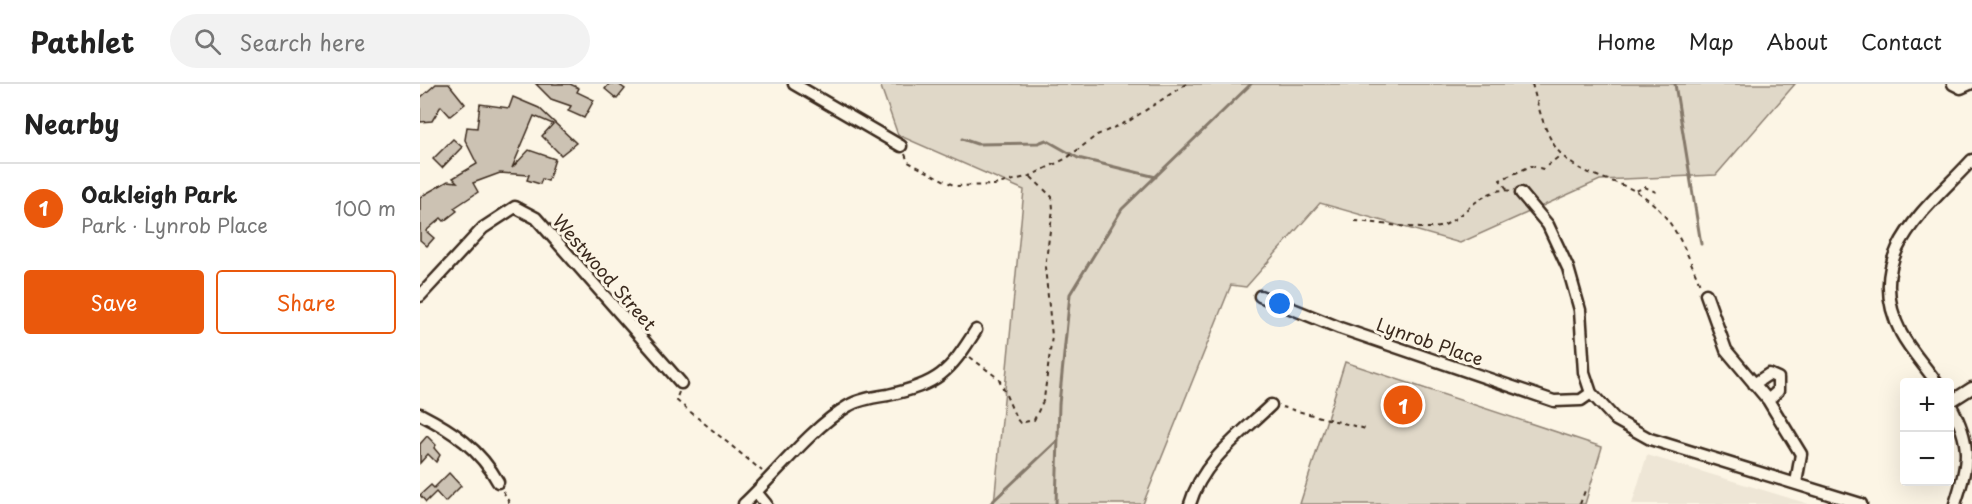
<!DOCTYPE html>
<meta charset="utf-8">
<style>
:root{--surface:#fff;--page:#f2f2f2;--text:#222;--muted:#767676;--line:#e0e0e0;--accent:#ea580c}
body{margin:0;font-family:"Playpen Sans",sans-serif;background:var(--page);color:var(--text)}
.controls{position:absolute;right:18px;bottom:18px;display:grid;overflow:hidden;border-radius:6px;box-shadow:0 6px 24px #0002}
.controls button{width:54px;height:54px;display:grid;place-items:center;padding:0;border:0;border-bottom:2px solid var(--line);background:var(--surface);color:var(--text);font:30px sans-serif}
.you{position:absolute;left:860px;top:220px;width:21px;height:21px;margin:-15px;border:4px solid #fff;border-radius:50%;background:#1a73e8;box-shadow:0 0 0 9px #1a73e833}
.badge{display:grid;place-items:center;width:39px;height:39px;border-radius:50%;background:var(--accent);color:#fff;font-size:20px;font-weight:700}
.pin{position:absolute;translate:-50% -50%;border:3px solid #fff;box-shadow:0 2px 6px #0006}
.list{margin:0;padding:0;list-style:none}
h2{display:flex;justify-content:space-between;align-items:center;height:78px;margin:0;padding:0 24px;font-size:26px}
h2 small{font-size:20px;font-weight:400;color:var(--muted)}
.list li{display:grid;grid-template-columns:39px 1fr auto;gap:18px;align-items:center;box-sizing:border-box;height:90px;padding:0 24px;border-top:2px solid var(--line)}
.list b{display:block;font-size:22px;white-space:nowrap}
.list p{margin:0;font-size:20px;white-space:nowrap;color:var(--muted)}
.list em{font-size:20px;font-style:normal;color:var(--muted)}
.actions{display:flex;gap:12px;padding:18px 24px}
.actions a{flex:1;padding:14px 0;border:2px solid var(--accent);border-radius:6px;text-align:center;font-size:21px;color:var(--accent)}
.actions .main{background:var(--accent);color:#fff}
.icon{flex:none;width:33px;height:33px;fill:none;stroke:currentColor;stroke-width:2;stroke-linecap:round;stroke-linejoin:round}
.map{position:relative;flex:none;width:1552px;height:420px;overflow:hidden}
header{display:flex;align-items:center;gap:36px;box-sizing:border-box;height:84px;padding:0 30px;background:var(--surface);border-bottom:2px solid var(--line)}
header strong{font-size:28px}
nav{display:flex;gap:33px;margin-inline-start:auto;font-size:21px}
.search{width:420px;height:54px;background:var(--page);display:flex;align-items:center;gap:15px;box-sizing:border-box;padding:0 21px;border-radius:33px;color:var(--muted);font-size:22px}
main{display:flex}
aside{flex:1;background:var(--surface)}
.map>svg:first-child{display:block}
.built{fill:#eee6d6}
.green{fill:#e0d8c8;stroke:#8e8173;stroke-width:1.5}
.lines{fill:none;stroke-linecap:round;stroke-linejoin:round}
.stream{stroke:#85796b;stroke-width:3}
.building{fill:#ccc2b3;stroke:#3b2a1e;stroke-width:1.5}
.minor-casing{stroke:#3b2a1e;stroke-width:15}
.path{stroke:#3b2a1e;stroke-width:2;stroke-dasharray:4.5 4.5;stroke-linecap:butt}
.minor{stroke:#fcf5e5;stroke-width:10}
.labels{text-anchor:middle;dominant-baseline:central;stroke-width:6;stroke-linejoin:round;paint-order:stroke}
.street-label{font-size:18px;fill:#3b2a1e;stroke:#fcf5e5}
</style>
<header>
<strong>Pathlet</strong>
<div class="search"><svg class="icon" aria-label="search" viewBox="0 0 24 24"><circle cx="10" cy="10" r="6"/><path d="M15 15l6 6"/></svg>Search here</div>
<nav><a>Home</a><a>Map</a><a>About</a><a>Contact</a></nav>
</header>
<main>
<aside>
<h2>Nearby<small></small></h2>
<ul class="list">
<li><span class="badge">1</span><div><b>Oakleigh Park</b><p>Park · Lynrob Place</p></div><em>100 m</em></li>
</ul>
<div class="actions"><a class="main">Save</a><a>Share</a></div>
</aside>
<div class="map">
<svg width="1552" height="420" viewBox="0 0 1552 420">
<rect width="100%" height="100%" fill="#fcf5e5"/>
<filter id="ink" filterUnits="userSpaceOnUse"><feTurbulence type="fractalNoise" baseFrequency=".0167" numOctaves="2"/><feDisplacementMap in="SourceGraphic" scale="12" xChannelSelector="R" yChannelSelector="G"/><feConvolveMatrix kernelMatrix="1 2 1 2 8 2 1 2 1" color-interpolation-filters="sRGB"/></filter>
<g filter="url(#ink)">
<path class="built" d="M1227,371L1389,420H1212Z"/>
<path class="green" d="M460,0H1375L1296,91L1180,96L1040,159L900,119L826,203L811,201L723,420H574L604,106L478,51Z
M925,278L1182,363L1165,420H880Z"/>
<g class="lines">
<path class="stream" d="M1255,0L1281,160
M542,55L557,60L618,59L626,56L658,74L736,93
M570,420L638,356
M636,420L639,320L650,210L702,125L831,0"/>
</g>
<path class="building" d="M16,0H29L45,20L30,32L21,22L12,37L0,38V14Z
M116,0H150L159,4L157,8L174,16L164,34L148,27L151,22L131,15Z
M189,0H198L205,5L197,15L185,5Z
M93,13L119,24L156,59L141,71L122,52L133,40L114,32L92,84L109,66L135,75L128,97L122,95L120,100L107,96L109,91L80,89L53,99L58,108L34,124L37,127L24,137L21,134L6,147L14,154L7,162L0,156V113L28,97L37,98L33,94L57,80L45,56L47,43L57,44L60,20L89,24Z
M33,55L42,63L22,84L13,75Z
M7,352L16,361L14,364L20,371L16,378L8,370L0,379V360Z
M29,389L41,402L25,418L16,408L6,418L0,411L11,401L14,404Z"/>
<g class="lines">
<defs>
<path id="minor" d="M374,0L481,62
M1533,0L1541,4L1550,0
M1101,109L1128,141L1148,184L1160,226L1164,288L1171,309L1196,336L1230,355L1441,420
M1286,210L1306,266L1348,316L1381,370L1376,399
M0,212L63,144L95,123L116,134L261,299
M840,212L920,244L1134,317L1161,316L1171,309
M1516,298C1505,282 1490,266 1481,249C1442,171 1504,128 1552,76
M1334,300L1349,290L1358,294V307L1348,316
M1530,318L1552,304
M1530,320C1552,360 1549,378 1535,420
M0,330C33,347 60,365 78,398
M336,408L346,420
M324,420C356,390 391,344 428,322C439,315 455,313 468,311C518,300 529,289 556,246
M770,420C782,378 821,350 851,321"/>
</defs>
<use href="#minor" class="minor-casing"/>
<path class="path" d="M1112,0C1118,21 1126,56 1142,71C1162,92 1191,94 1215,107C1251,126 1267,168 1281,203
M485,70L488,78L535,102L574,101L610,92L647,74L677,51L709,37L766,0
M1087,105L1080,96L1111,82L1123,85L1141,71
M1216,107L1225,103L1240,110
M935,137C954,138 1003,147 1019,143C1042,137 1063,100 1092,107
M550,273L579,295L596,334L600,339L614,336L624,315L632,252L625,183L633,125L632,113L610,92
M259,308L256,316L342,387
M862,323L946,345
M83,407L90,420
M1160,420L1166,404"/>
<use href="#minor" class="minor"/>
</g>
</g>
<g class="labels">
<g class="street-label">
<text transform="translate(185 188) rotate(49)">Westwood Street</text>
<text transform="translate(1010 257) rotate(19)">Lynrob Place</text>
</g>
</g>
</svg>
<div class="controls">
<button>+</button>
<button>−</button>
</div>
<div class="you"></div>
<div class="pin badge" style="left:983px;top:321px">1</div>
</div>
</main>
